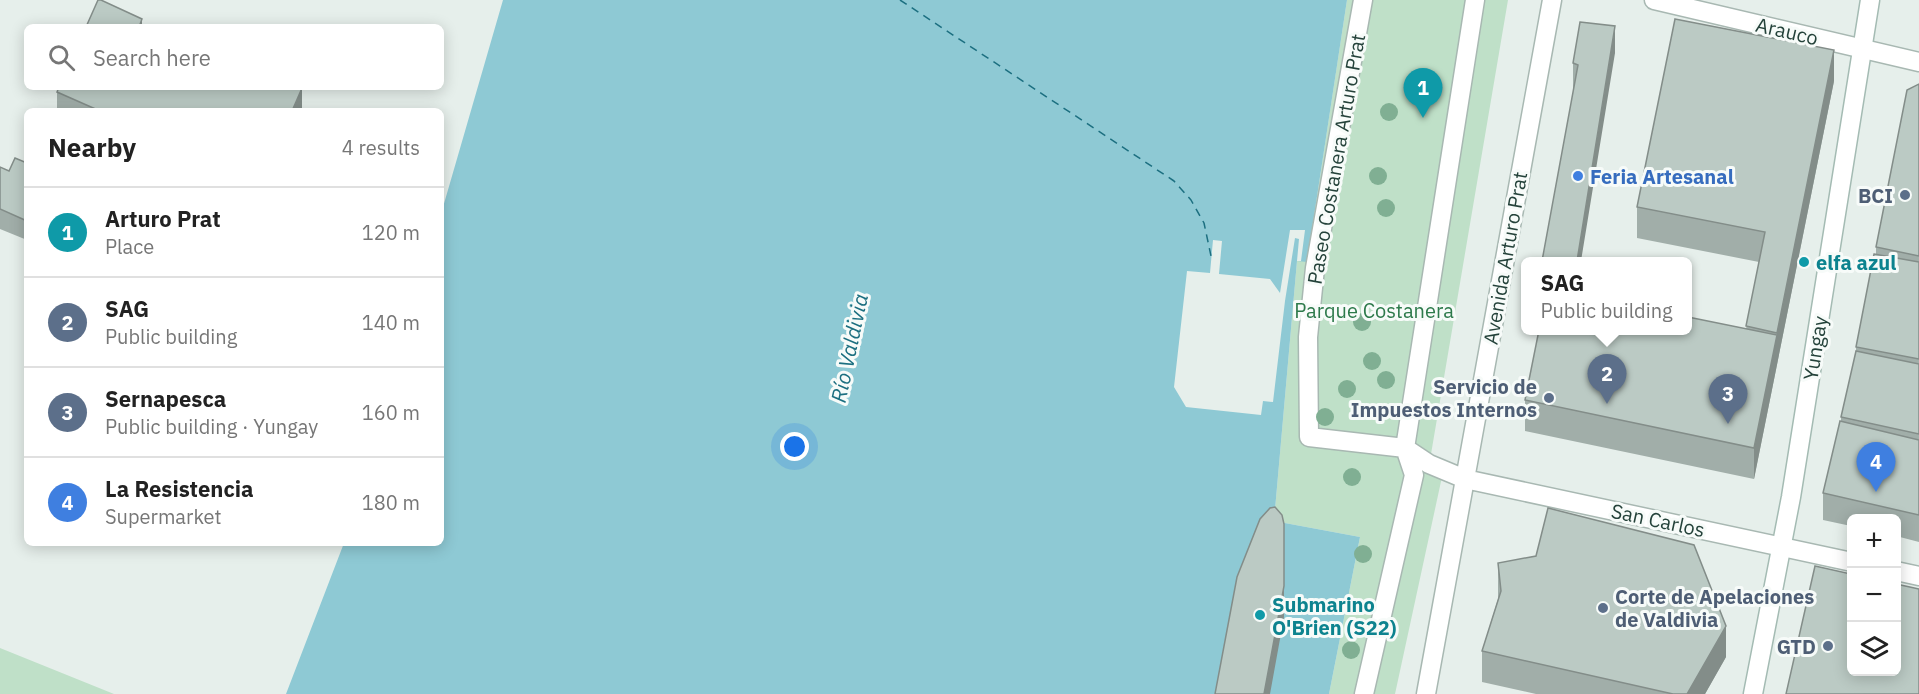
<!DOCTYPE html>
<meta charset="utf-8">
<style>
:root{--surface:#fff;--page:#f2f2f2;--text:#222;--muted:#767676;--line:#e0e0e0;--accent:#804e3d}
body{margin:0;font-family:"IBM Plex Sans",sans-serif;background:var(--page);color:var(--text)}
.controls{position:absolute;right:18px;bottom:18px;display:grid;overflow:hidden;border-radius:9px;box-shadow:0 3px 15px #0003}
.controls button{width:54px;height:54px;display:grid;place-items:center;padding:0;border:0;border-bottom:2px solid var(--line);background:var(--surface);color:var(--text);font:30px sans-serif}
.you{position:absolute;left:795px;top:447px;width:21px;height:21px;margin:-15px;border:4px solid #fff;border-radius:50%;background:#1a73e8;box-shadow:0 0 0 9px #1a73e833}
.badge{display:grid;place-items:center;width:39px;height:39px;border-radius:50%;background:var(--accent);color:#fff;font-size:20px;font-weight:700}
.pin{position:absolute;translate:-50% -50px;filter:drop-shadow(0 2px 3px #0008)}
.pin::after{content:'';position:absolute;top:32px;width:21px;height:18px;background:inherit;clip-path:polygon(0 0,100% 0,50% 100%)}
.popup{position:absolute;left:1521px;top:257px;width:171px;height:78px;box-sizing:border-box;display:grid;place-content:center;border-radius:9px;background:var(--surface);filter:drop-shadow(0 2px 4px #0005);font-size:20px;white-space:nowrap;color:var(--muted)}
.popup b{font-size:22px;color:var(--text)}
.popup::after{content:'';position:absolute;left:50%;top:100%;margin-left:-12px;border:12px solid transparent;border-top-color:var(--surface)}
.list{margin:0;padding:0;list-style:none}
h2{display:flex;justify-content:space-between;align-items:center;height:78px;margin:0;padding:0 24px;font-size:26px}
h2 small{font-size:20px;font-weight:400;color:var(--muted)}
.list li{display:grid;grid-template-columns:39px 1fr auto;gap:18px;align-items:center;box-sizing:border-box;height:90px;padding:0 24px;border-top:2px solid var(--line)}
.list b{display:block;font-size:22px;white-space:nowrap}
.list p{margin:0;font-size:20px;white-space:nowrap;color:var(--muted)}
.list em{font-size:20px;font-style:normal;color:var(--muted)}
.icon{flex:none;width:33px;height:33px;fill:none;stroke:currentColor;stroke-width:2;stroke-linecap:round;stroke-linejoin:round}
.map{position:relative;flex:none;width:1919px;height:694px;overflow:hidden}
.search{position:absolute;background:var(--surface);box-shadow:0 3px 15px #0003;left:24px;top:24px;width:420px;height:66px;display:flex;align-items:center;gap:15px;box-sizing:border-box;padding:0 21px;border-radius:9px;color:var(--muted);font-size:22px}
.panel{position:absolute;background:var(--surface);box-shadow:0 3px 15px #0003;left:24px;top:108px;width:420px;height:438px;border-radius:9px}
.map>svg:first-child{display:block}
.green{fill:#bfe0c8}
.water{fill:#8ec9d4}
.pier{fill:#e6efeb}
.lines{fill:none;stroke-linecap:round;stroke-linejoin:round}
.ferry{stroke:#1c6f80;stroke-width:1.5;stroke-dasharray:8 6;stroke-linecap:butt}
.pedestrian-casing{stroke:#a8b8b2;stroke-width:21}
.minor-casing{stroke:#a8b8b2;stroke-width:21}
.secondary-casing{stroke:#a4bbb3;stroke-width:21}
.pedestrian{stroke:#fff;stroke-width:18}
.minor{stroke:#fff;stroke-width:18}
.secondary{stroke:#fff;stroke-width:18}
.tree{fill:#80af93}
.wall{fill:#a1aea9}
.shaded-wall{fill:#838d89}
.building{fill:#bbcac4;stroke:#838d89;stroke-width:1.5}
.shop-dot{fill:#3f7fe0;stroke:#f7fbf9;stroke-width:2}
.service-dot{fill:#5c6f8a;stroke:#f7fbf9;stroke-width:2}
.culture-dot{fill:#0f9aa8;stroke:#f7fbf9;stroke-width:2}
.labels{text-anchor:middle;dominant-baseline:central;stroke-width:6;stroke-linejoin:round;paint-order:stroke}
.street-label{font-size:20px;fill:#24423a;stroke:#f7fbf9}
.shop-label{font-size:20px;font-weight:bold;fill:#366cbe;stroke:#f7fbf9;text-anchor:start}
.service-label{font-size:20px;font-weight:bold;fill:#4e5e75;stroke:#f7fbf9;text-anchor:end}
.culture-label{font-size:20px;font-weight:bold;fill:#0d838f;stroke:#f7fbf9;text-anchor:start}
.park-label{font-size:20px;fill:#2d7a4b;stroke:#f7fbf9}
.water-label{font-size:21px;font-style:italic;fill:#1c6f80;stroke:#f7fbf9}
</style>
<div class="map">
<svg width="1919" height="694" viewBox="0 0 1919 694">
<rect width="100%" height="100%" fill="#e6efeb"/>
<path class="green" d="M1347,0H1508L1430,460L1445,463L1395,694H1329L1360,537L1274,521L1297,261H1307Z
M0,648L114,694H0Z"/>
<path class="water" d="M503,0H1347L1307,262L1297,261L1274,521L1360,537L1329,694H286L344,543H441V214Z"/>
<path class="pier" d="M1290,230H1305L1301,261H1297L1299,239L1295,238L1285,301L1273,402L1263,401L1261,415L1186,407L1174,387L1187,271L1210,273L1213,240L1222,241L1219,274L1270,279L1280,293Z"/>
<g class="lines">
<path class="ferry" d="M900,0L1174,181L1191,200L1204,223L1211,256"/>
<defs>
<path id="pedestrian" d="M1363,0L1315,268L1308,337L1309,437L1405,448L1414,475L1364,694
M1465,479L1429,464L1405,448L1475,0"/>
<path id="minor" d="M1654,0L1919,62
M1465,479L1852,562
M1896,571L1919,576
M1426,694L1552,0"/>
<path id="secondary" d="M1753,694L1791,497L1870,0"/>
</defs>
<use href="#pedestrian" class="pedestrian-casing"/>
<use href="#minor" class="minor-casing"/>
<use href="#secondary" class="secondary-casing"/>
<use href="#pedestrian" class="pedestrian"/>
<use href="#minor" class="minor"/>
<use href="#secondary" class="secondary"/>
</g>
<g class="tree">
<circle cx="1389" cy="112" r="9"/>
<circle cx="1378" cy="176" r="9"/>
<circle cx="1386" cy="208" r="9"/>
<circle cx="1362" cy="322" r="9"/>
<circle cx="1372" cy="361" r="9"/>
<circle cx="1386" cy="380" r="9"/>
<circle cx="1347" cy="389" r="9"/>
<circle cx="1325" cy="417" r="9"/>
<circle cx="1352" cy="477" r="9"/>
<circle cx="1363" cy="554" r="9"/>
<circle cx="1351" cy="650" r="9"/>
</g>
<path class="wall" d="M1615,53L1573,89V63Z
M1834,81L1754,479L1525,431V400L1746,329L1759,262L1637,238V207Z
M1919,84V542L1896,536V519H1851V526L1823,520V493L1841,421V417L1856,351V347L1876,254V247Z
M57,92L302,111H57Z
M27,163V240L0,229V167L9,171Z
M1498,563L1726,657L1705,694H1536L1482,682V651L1498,599Z"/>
<path class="shaded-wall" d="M142,19V27H139Z
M1615,26V53L1581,261H1577Z
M1834,50V81L1754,479V448Z
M302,88V111H292Z
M1284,586V617L1270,694H1264Z
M1726,626V657L1705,694H1687Z"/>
<path class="building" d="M98,0H101L142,19L139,27H86Z
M1675,19L1834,50L1777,333L1746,326L1765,232L1637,207Z
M1580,22L1615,26L1577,261H1542L1578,65L1573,63Z
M1919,84V256L1876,247L1907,90Z
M59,87H301L302,88L292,111H100L57,92Z
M15,158L27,163V221L0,209V167L9,171Z
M1874,254L1919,262V359L1856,347Z
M1688,317L1777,335L1754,448L1525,400L1539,330H1688Z
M1856,351L1919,364V434L1841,417Z
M1840,421L1919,440V515L1823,493Z
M1275,507L1282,515L1284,524V586L1264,694H1215L1237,577L1260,519L1270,508Z
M1548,508L1694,545L1726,626L1687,694H1673L1482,651L1501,591L1498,563L1536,556Z
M1815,566L1851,574V672H1896V584L1919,589V694H1786Z"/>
<circle class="shop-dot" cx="1578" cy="176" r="6"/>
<g class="service-dot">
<circle cx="1905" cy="195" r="6"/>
<circle cx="1549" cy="398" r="6"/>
<circle cx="1603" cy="608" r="6"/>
<circle cx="1828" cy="646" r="6"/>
</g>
<g class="culture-dot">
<circle cx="1804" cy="262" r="6"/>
<circle cx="1260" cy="615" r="6"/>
</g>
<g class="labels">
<g class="street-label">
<text transform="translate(1787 31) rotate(13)">Arauco</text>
<text transform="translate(1336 159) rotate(-80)">Paseo Costanera Arturo Prat</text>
<text transform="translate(1505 258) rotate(-80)">Avenida Arturo Prat</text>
<text transform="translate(1815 348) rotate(-81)">Yungay</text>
<text transform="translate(1658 520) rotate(12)">San Carlos</text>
</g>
<g class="shop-label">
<text x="1590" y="176">Feria Artesanal</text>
</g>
<g class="service-label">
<text x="1893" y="195">BCI</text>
<text x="1537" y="386">Servicio de<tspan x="1537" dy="23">Impuestos Internos</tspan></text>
<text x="1615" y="596" text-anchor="start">Corte de Apelaciones<tspan x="1615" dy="23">de Valdivia</tspan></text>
<text x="1816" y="646">GTD</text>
</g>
<g class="culture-label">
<text x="1816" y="262">elfa azul</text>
<text x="1272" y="604">Submarino<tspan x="1272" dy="23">O'Brien (S22)</tspan></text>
</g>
<g class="park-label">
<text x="1374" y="310">Parque Costanera</text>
</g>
<g class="water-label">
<text transform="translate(849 348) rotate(-78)">Río Valdivia</text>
</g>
</g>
</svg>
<div class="controls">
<button>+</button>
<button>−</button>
<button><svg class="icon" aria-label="layers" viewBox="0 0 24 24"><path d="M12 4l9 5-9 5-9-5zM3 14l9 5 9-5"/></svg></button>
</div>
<div class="you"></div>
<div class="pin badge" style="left:1423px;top:118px;background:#0f9aa8">1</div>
<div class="pin badge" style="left:1607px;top:404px;background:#5c6f8a">2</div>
<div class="popup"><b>SAG</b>Public building</div>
<div class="pin badge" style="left:1728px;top:424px;background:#5c6f8a">3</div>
<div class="pin badge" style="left:1876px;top:492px;background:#3f7fe0">4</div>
<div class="search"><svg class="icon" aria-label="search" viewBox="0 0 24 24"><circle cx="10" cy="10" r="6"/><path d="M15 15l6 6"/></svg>Search here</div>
<section class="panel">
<h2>Nearby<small>4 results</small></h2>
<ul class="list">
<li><span class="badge" style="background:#0f9aa8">1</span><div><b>Arturo Prat</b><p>Place</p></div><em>120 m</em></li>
<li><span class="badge" style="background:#5c6f8a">2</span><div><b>SAG</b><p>Public building</p></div><em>140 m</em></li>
<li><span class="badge" style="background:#5c6f8a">3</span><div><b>Sernapesca</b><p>Public building · Yungay</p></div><em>160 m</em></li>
<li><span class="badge" style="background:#3f7fe0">4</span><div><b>La Resistencia</b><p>Supermarket</p></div><em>180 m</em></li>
</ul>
</section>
</div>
